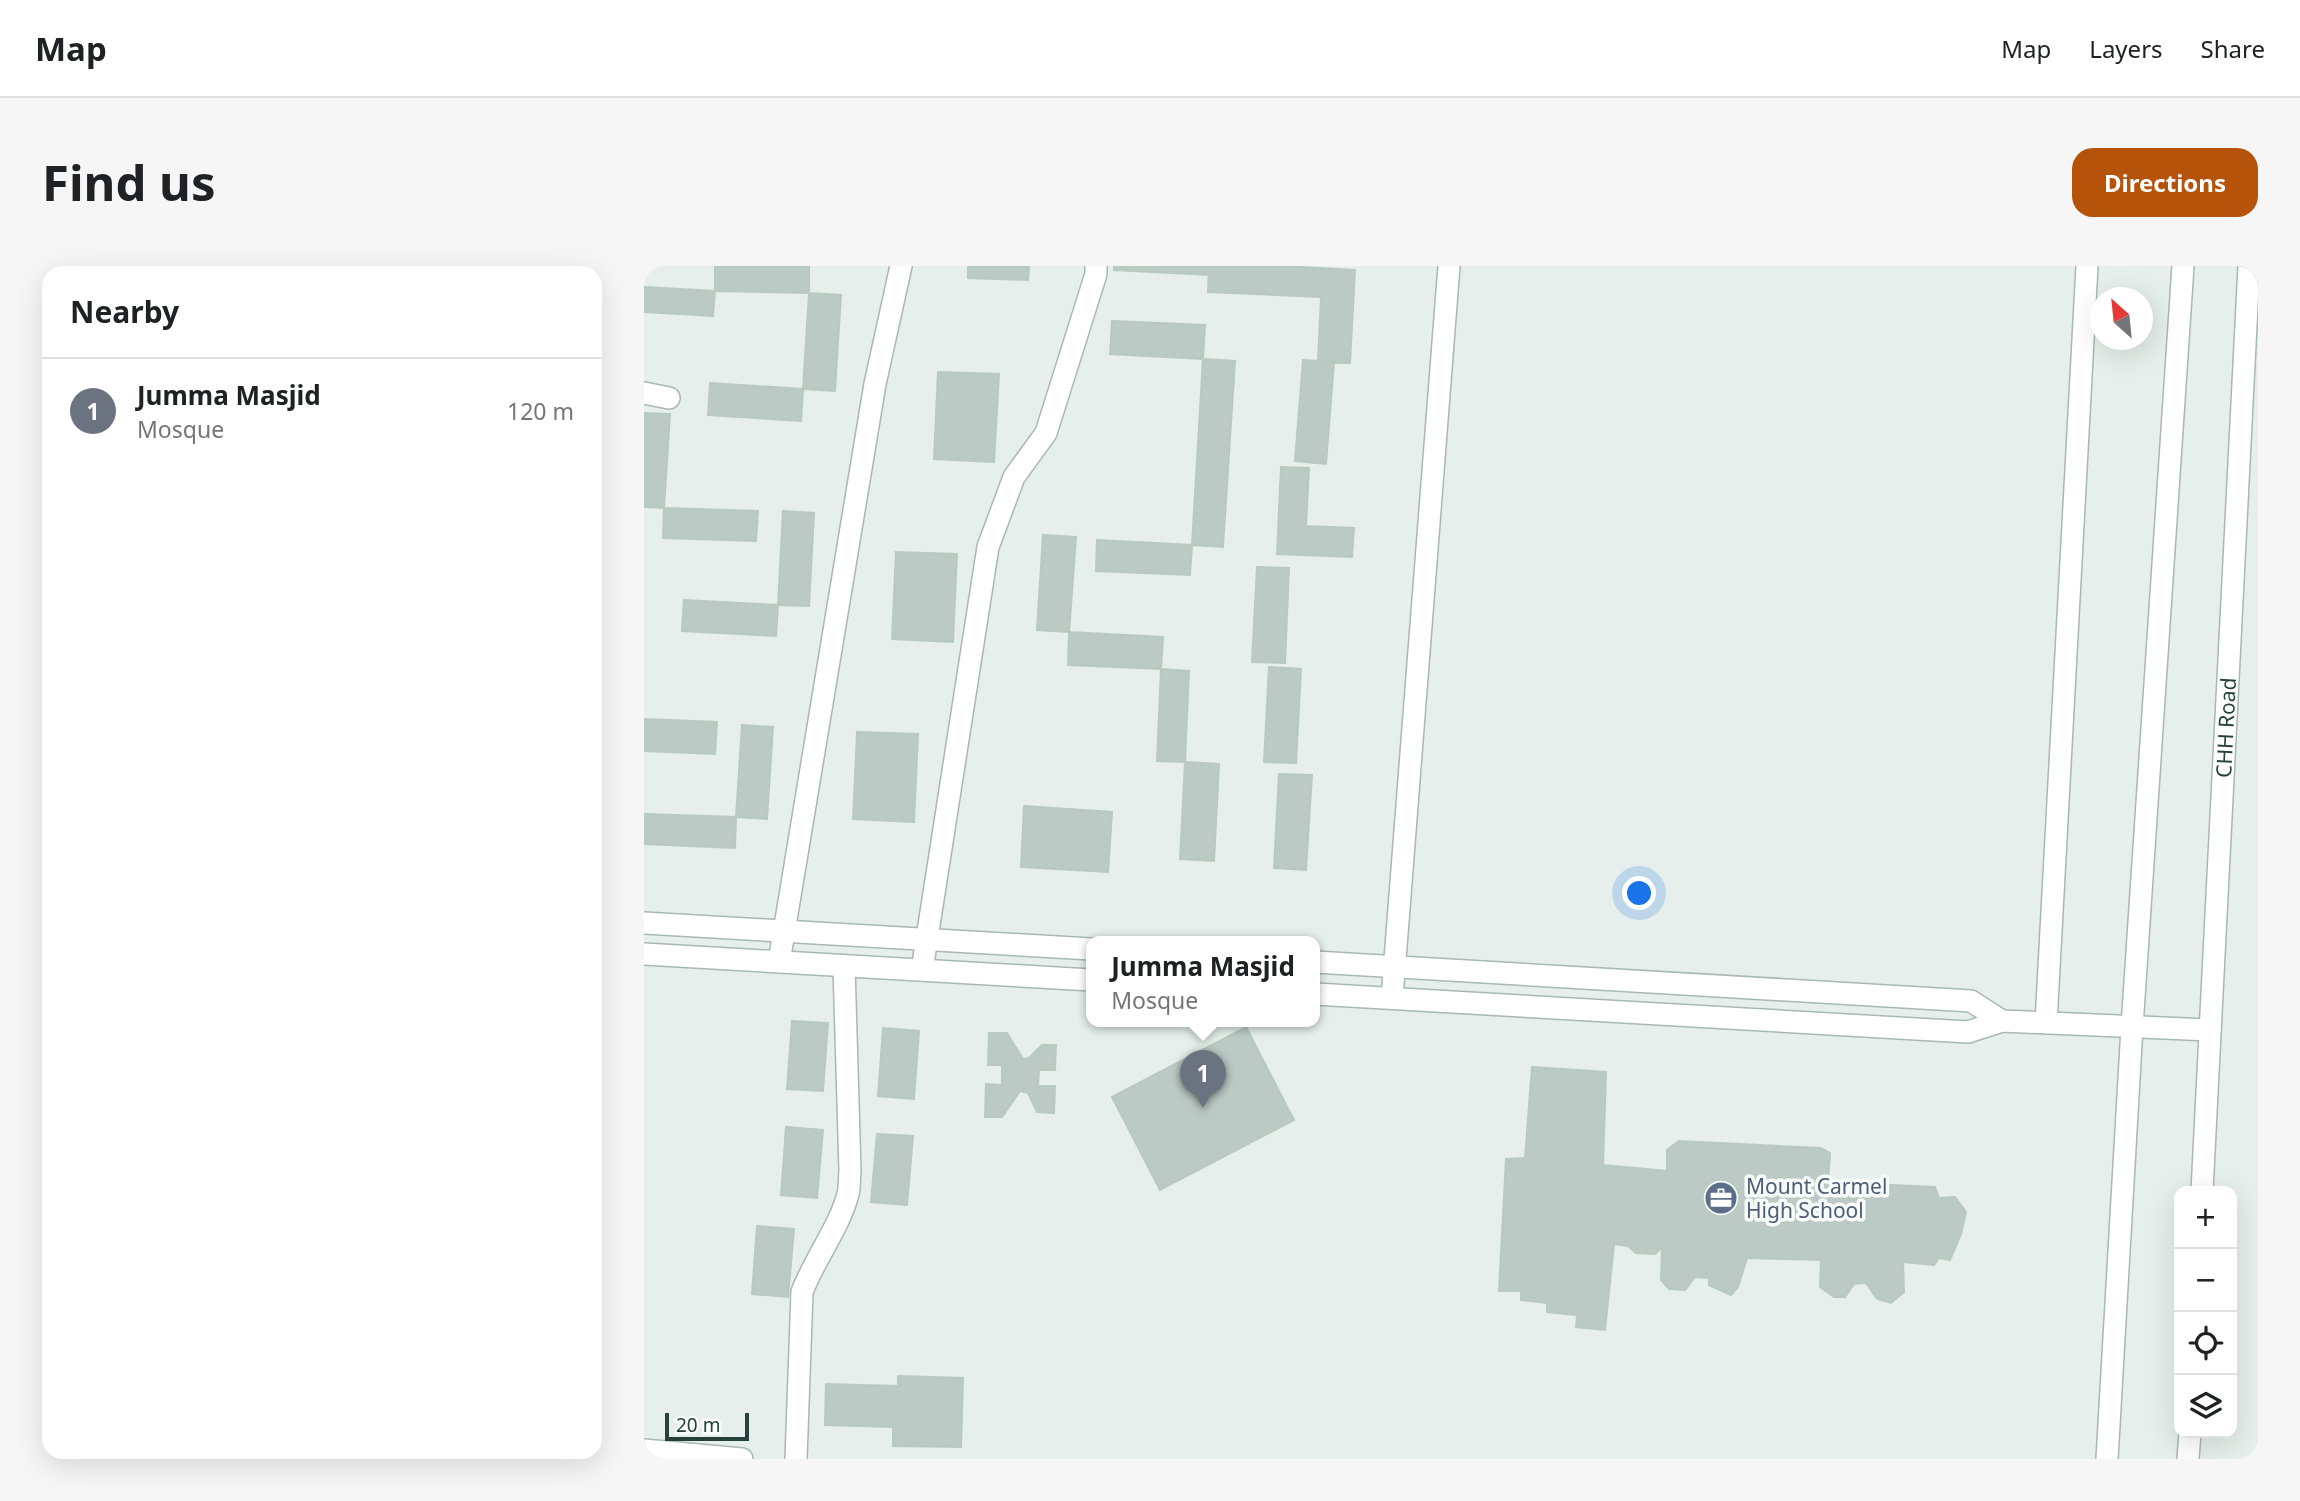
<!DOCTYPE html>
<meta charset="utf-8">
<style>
:root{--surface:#fff;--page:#f6f6f6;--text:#202124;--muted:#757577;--line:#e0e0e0;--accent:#b45309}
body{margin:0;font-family:"Noto Sans",sans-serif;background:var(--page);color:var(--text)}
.controls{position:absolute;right:21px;bottom:21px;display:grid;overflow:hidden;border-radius:14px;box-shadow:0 7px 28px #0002}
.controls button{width:63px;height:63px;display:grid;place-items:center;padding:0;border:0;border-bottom:2px solid var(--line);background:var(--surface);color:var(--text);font:35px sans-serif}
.compass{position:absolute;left:1446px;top:21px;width:63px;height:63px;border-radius:50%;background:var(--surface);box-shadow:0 7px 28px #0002;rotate:333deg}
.scale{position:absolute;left:21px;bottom:18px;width:84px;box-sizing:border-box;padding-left:7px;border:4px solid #24423a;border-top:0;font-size:19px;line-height:24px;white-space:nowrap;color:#24423a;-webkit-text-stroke:5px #f7fbf9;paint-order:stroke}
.you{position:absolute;left:996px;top:628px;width:24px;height:24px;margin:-18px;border:5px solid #fff;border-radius:50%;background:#1a73e8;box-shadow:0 0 0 10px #1a73e833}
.badge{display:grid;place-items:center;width:46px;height:46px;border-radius:50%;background:var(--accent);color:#fff;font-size:23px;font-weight:700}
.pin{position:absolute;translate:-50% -58px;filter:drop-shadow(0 2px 4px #0008)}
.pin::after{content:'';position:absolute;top:37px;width:24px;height:21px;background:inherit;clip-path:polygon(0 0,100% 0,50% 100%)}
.popup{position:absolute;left:442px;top:670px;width:234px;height:91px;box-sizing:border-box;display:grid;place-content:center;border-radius:14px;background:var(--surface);filter:drop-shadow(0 2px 5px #0005);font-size:23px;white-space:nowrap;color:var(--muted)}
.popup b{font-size:26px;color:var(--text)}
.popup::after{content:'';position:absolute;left:50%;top:100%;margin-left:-14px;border:14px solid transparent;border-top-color:var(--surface)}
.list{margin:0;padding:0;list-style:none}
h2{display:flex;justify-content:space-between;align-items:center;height:91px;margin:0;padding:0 28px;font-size:30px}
h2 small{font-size:23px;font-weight:400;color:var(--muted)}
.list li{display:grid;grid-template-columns:46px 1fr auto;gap:21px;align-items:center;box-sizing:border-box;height:105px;padding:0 28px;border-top:2px solid var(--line)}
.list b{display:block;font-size:26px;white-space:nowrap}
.list p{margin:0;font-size:23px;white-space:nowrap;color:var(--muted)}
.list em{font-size:23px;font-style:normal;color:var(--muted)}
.icon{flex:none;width:38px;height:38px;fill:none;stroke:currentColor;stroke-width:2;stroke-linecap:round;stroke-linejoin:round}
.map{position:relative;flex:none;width:1614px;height:1193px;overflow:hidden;border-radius:21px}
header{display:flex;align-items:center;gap:42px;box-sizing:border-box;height:98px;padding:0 35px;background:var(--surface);border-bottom:2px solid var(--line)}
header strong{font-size:33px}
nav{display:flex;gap:38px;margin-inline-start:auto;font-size:24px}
.intro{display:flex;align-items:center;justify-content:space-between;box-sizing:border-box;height:168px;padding:0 42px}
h1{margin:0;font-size:49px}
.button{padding:18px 32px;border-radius:21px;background:var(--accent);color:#fff;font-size:24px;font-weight:700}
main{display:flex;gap:42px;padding:0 42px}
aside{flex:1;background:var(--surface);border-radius:21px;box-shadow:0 7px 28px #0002}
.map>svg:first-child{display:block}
.building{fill:#bbcac4;stroke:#b8c9c2;stroke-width:2}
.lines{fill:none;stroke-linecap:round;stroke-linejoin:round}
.minor-casing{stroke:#a8b8b2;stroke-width:24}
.minor{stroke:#fff;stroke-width:21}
.labels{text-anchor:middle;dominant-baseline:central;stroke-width:7;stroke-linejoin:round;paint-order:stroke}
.street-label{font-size:21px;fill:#24423a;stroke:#f7fbf9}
.service-label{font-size:21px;fill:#4e5e75;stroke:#f7fbf9;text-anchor:start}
</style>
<header>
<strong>Map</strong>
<nav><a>Map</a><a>Layers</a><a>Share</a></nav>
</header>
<div class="intro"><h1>Find us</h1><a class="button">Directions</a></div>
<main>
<aside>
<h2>Nearby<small></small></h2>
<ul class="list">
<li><span class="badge" style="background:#6b7280">1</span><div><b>Jumma Masjid</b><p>Mosque</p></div><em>120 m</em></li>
</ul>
</aside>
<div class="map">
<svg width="1614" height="1193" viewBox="0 0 1614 1193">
<rect width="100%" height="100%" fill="#e6efeb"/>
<path class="building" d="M71,0H165V27L71,25Z
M324,0H385L384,14L324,12Z
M470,0H565V9L470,4Z
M565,0H639L711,4L706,97L674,95L677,31L564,26Z
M0,21L71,25L69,50L0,46Z
M165,27L197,29L191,125L159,123Z
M468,55L561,59L559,93L466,88Z
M559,93L591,95L579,281L548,279Z
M659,94L690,96L682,198L651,195Z
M294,106L355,108L350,196L290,193Z
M66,117L159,123L157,155L64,149Z
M0,147L26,148L20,242L0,241Z
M637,201L665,202L662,260L710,262L708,291L633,288Z
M20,242L114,245L112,275L19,272Z
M139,245L170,247L165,340L134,339Z
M399,269L432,271L425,366L393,364Z
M453,274L548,279L546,309L452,305Z
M252,286L313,288L309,376L248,373Z
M613,301L645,302L641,397L608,396Z
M40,334L134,339L132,370L38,365Z
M425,366L519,371L517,403L424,399Z
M625,401L657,403L652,497L620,496Z
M517,403L545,405L541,496L513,495Z
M0,453L73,456L71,488L0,485Z
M98,459L129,461L123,553L92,551Z
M213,466L274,468L270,556L209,553Z
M541,496L575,498L570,595L536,593Z
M635,508L668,509L662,604L630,602Z
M380,540L468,546L464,606L377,601Z
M0,548L92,551L91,582L0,578Z
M148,755L184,757L179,825L143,823Z
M602,761L650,854L516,924L468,831Z
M239,762L275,765L270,833L234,830Z
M345,767H363L379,793L385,792L398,779H412L411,804H395L394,820H411L410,847L393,846L384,827L376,825L358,851H341L342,818L358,819V799H344Z
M888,801L962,806L959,899L1023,905V884L1035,875L1177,882L1186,887L1184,916L1291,921L1295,932L1311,931L1322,946L1317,968L1306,994L1295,992L1290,999L1259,996L1260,1026L1247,1037L1233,1033L1222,1017L1210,1018L1201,1031H1190L1176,1021L1177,994L1103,992L1094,1021L1087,1029L1065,1019V1012L1051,1011L1041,1024L1025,1023L1017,1014L1018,981L1011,988L992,987L984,980L970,978L961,1064L932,1061L933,1049L903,1046V1037L877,1034V1025H855L862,893L881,892Z
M142,861L179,864L173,932L137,929Z
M233,868L269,870L263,939L227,936Z
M113,960L150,963L144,1031L108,1028Z
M254,1110L319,1112L317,1181L249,1180V1161L181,1159L182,1118L254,1120Z"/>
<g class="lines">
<defs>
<g id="minor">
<path d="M0,127L25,132"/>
<path d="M0,657L447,683"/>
<path d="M0,688L447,714"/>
<path d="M135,696L231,118L257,0"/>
<path d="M671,696L1327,735L1358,755"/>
<path d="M278,704L344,281L370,211L402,167L452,8V0"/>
<path d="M671,728L1324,766L1358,755L1566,764"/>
<path d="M748,732L805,0"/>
<path d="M1402,757L1443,0"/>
<path id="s1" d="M1558,925L1605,0"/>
<path d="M0,1184L98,1193"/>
<path d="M152,1193L158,1026C170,994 196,960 204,928C206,921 205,913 206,905L200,700"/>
<path d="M1463,1193L1488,761L1539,0"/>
<path d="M1544,1193L1546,1167"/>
</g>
</defs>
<use href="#minor" class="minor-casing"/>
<use href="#minor" class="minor"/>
</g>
<defs>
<symbol id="office-disc" viewBox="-11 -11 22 22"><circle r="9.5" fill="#5c6f8a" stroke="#f7fbf9"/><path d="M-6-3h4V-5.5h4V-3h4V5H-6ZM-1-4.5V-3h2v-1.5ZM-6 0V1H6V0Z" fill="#fff"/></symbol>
</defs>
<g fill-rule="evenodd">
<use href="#office-disc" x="1058" y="913" width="38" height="38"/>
</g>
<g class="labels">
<g class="street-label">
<text stroke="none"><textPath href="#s1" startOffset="464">CHH Road</textPath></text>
</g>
<g class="service-label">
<text x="1102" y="920">Mount Carmel<tspan x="1102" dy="24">High School</tspan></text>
</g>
</g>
</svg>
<div class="controls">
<button>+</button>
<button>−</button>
<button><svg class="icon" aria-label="locate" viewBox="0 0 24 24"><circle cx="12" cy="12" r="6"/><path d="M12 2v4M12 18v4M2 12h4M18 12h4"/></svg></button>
<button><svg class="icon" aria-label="layers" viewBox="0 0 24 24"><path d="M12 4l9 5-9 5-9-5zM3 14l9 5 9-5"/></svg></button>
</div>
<svg class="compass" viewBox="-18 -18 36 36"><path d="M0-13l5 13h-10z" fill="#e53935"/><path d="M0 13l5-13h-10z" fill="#757577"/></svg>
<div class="scale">20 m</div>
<div class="you"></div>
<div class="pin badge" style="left:559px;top:842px;background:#6b7280">1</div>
<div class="popup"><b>Jumma Masjid</b>Mosque</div>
</div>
</main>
